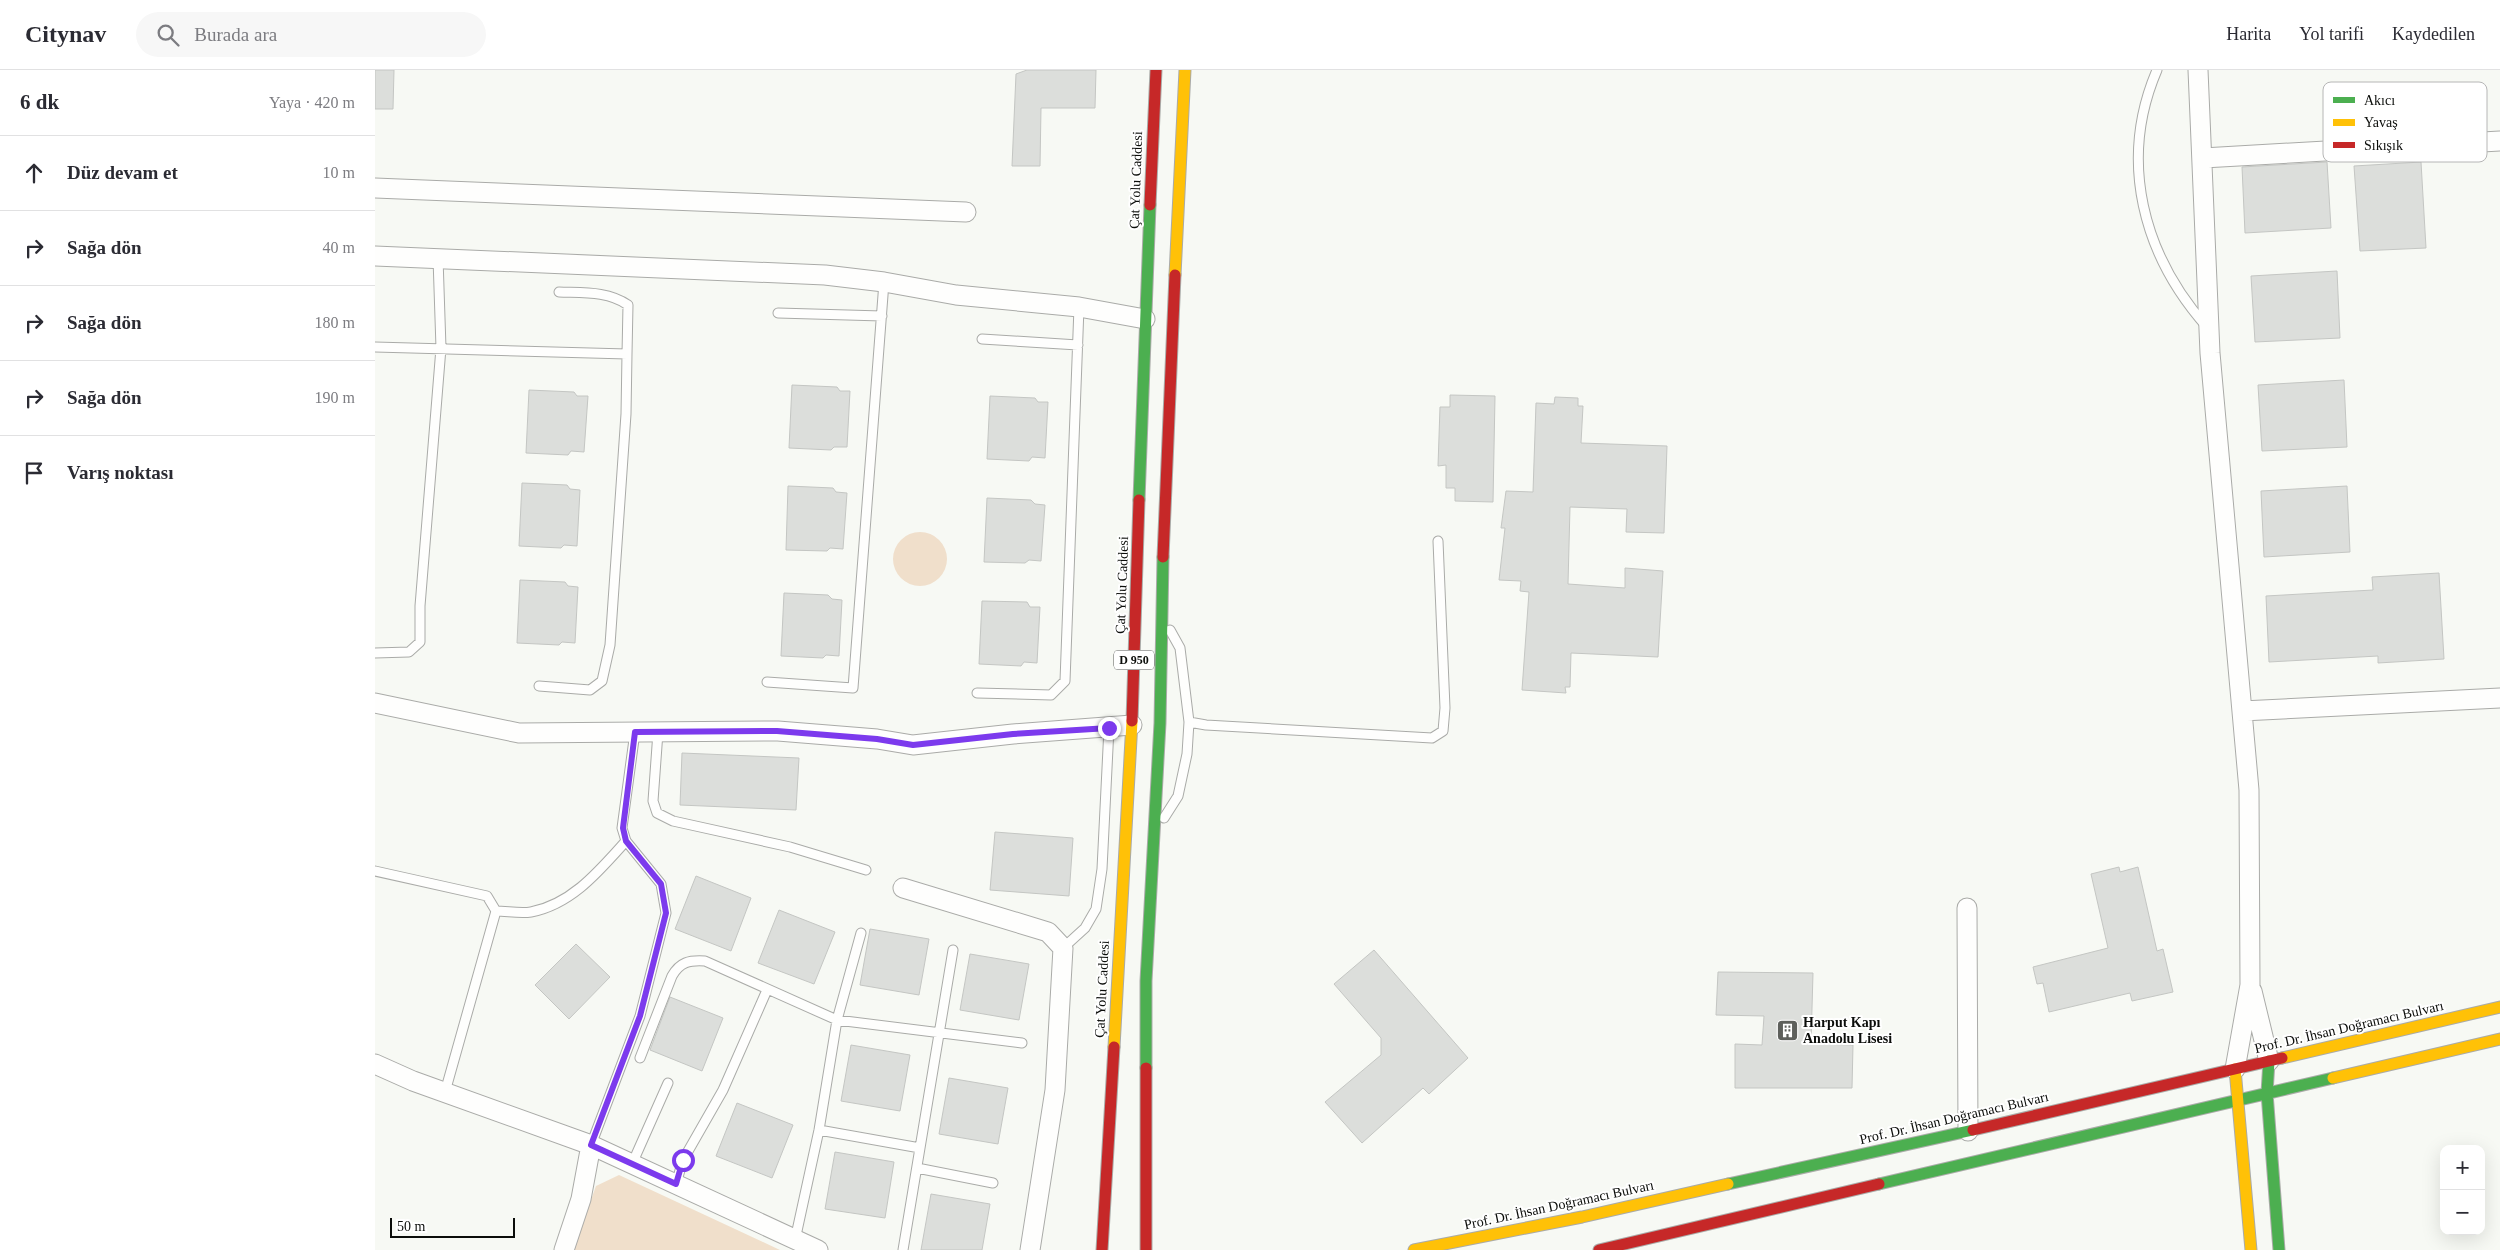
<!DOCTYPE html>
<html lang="tr">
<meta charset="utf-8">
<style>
:root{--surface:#fff;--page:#f7f7f7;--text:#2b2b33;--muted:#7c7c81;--line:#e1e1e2}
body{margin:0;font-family:Georgia,serif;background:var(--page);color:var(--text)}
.controls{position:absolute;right:15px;bottom:15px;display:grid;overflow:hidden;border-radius:10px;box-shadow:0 5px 20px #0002}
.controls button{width:45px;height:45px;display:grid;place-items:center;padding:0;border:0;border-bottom:1px solid var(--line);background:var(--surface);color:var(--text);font:25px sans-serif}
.scale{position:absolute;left:15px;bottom:12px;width:125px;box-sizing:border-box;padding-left:5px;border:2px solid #0b0d0a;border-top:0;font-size:14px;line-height:18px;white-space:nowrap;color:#0b0d0a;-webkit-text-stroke:4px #fff;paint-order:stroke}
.stop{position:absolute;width:15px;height:15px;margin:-11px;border:4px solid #7c3aed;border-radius:50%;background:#fff}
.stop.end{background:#7c3aed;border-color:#fff;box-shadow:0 1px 5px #0008}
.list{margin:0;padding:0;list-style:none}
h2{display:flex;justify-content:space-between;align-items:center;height:65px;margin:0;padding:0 20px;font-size:21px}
h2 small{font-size:16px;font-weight:400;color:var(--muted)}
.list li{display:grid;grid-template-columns:32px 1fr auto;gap:15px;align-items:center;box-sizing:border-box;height:75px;padding:0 20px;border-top:1px solid var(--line)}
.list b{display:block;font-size:19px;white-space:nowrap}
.list em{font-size:16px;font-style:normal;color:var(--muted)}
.icon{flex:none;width:28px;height:28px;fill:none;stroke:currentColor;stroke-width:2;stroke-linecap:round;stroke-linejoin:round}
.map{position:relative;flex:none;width:2125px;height:1180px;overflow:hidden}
header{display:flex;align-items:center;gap:30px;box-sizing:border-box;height:70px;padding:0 25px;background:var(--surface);border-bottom:1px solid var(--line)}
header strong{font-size:24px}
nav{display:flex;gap:28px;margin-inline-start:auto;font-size:18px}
.search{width:350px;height:45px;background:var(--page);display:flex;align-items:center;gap:12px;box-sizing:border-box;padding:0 18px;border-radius:28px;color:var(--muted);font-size:19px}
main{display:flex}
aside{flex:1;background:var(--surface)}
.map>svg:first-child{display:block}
.green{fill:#f0dfcb}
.building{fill:#dcdedb;stroke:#c4c6c3}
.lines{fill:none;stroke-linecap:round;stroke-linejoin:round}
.lane-casing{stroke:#aaaba8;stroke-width:11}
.street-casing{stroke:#aaaba8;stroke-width:21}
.fast-casing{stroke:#aaaba8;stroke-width:13}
.slow-casing{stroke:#aaaba8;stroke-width:13}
.jam-casing{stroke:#aaaba8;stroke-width:13}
.lane{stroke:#fefefd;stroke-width:9}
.street{stroke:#fefefd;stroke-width:19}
.fast{stroke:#4caf50;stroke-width:11}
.slow{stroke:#ffc107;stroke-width:11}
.jam{stroke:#c62828;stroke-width:11}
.route{stroke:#7c3aed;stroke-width:6}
.labels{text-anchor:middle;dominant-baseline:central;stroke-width:4;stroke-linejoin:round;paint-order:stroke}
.shield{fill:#fff;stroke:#545654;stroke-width:1}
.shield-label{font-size:12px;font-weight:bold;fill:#0b0d0a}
.street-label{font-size:14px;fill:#0b0d0a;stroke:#fff}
.poi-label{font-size:14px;font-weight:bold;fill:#0b0d0a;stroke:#fff;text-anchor:start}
.key{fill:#fff;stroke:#b6b6b6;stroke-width:1}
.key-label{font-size:14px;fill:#0b0d0a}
</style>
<header>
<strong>Citynav</strong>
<div class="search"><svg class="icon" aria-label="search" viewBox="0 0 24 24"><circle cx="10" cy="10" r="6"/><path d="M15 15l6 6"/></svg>Burada ara</div>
<nav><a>Harita</a><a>Yol tarifi</a><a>Kaydedilen</a></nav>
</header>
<main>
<aside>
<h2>6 dk<small>Yaya · 420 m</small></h2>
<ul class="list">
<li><svg class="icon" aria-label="ahead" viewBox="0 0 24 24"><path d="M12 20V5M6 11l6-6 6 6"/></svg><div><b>Düz devam et</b></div><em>10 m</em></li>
<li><svg class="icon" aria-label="right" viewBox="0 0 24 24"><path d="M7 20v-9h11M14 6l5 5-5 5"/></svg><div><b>Sağa dön</b></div><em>40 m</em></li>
<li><svg class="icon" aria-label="right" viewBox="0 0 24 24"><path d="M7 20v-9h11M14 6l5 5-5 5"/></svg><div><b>Sağa dön</b></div><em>180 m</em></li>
<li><svg class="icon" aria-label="right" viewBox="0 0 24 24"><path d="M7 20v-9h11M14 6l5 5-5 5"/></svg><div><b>Sağa dön</b></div><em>190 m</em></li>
<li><svg class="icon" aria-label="arrive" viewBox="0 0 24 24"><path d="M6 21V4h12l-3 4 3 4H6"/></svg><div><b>Varış noktası</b></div></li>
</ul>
</aside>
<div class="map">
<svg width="2125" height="1180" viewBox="0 0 2125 1180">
<rect width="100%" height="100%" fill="#f7f9f4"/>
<path class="green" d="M518 489a27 27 0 1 1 54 0a27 27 0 1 1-54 0Z
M244,1105L405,1180H198L221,1116Z"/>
<path class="building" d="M0,0H19L18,39H0Z
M652,0H721L720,38H666L665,96H637L641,4Z
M1952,92L1956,158L1870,163L1867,97Z
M2046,92L2051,178L1985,181L1979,96Z
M1962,201L1965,268L1880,272L1876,206Z
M1969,310L1972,377L1887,381L1883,315Z
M417,315L462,317L465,321H475L472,377H459L456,380L414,378Z
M154,320L199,322L202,326H213L209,382L196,381L193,385L151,383Z
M1075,325L1120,326L1118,432L1080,431V418H1071V395L1063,396L1065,337H1075Z
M615,326L660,328L663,332H673L670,388L657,387L654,391L612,389Z
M1180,327L1203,328V336H1208L1206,373L1292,376L1289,463L1251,462L1252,439L1195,437L1193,514L1250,518V498L1288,501L1283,587L1196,583L1195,617H1190L1191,623L1147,620L1154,522L1145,521L1146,511L1124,510L1130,458H1126L1131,421L1158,422L1161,333L1179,334Z
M147,413L192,415L195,419L205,420L202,476L189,475L186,478L144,476Z
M413,416L458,418L461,422L472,423L468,479L455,478L452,481L411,480Z
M1972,416L1975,482L1889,487L1886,421Z
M612,428L656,430L660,434L670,435L666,491L654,490L650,493L609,492Z
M2064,503L2069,589L2003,593V586L1894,592L1891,526L1998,520L1997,507Z
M145,510L190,512L193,516L203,517L200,573L187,572L184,575L142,573Z
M409,523L453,525L457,529L467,530L464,586L451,585L448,588L406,586Z
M607,531L652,532L655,537H665L662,593L649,592L646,596L604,594Z
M307,683L424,688L421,740L305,735Z
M620,762L698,768L694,826L615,820Z
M1744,797L1745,802L1763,797L1782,881L1788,879L1798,922L1757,931L1755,923L1674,942L1668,913L1662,914L1658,897L1733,878L1716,804Z
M321,806L376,828L356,881L300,859Z
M404,840L460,862L439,914L383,893Z
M495,859L554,869L544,925L485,915Z
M201,874L235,907L194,949L160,915Z
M999,880L1093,988L1054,1024L1048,1018L987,1073L950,1032L1006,985V968L959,914Z
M595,884L654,894L644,950L585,940Z
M1343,902L1438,903L1436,974L1478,975L1477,1018H1360V974L1387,975L1389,946L1341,945Z
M295,927L348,948L327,1001L275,980Z
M476,975L535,985L525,1041L466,1031Z
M574,1008L633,1018L623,1074L564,1064Z
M362,1033L418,1055L397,1108L341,1086Z
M460,1082L519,1092L510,1148L450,1139Z
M556,1124L615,1134L607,1180H546Z"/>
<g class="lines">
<defs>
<path id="lane" d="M1782,0C1743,91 1768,185 1832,257
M184,222C208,223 233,221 253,235L252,284
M403,243L507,246
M607,269L703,275
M0,277L252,284L251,344L235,575L227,611L215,620L164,616
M0,583L34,582L45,572V536L66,278L63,188
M392,612L478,618L509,212
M602,623L676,625L690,611L704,237
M814,652L831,655L1057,668L1068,661L1070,638L1063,471
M283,662L278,731L282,743L298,751L415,777L491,800
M789,748L803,726L812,684L814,652L805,578L795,560
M0,801L112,826L121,841L70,1022
M121,841C132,841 145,844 156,842C197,834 224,801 251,771
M486,863L462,950L647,973
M688,878L710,858L721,839L727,799L734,658
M265,988L297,906C305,892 314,890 330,891L462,950L444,1060L420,1170
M444,1060L545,1078
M216,1075L265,946L291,843L286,814L251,771L247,758L260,662
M257,1094L293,1013
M542,1098L618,1113
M301,1114L308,1090L348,1020L392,920
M528,1180L578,880"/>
<path id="street" d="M1823,0L1835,283L1874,720L1875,915L1860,999
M1828,88L2125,71
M0,118L591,142
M0,186L450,205L509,212L581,225L704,237L770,249
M0,633L144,663L403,661L502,669L538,675L638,664L757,655
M1867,641L2125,628
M528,818L673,862L688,878L680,1020L655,1180
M1592,838L1593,1061
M1877,921L1894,991
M0,994L38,1011L216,1075L443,1180
M189,1180L206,1129L216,1075"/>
<path id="fast" d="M764,430L775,135
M1894,991L1892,1023L1904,1180
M771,998V911L785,653L788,487
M1353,1114L1598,1060
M1504,1114L1958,1008"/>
<path id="slow" d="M800,205L810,0
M739,977L757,651
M1907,988L2125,937
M1860,999L1876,1180
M1958,1008L2125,969
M1039,1180L1207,1147L1353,1114"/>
<path id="jam" d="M775,135L781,0
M788,487L800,205
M757,651L764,430
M771,998V1180
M1598,1060L1907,988
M727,1180L739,977
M1224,1180L1504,1114"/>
</defs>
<use href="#lane" class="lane-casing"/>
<use href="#street" class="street-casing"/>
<use href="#fast" class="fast-casing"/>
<use href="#slow" class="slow-casing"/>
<use href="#jam" class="jam-casing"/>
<use href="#lane" class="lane"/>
<use href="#street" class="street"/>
<use href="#fast" class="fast"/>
<use href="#slow" class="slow"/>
<use href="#jam" class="jam"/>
</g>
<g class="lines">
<path class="route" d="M308,1090L301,1114L216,1075L265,946L291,843L286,814L251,771L248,758L260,662L402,661L502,669L538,675L638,664L734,658"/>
</g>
<defs>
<symbol id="building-square" viewBox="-11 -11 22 22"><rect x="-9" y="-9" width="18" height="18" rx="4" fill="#5e605c" stroke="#fff"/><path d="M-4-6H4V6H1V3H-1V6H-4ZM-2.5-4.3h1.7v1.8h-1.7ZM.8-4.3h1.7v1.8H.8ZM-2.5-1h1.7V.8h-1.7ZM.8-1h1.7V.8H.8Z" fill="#fff"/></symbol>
</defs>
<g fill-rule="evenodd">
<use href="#building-square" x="1400" y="948" width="25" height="25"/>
</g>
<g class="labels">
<rect class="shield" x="739" y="580.5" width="40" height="19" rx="4"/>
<g class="shield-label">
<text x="759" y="590">D 950</text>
</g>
<g class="street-label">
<text transform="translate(761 110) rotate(-88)">Çat Yolu Caddesi</text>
<text transform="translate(747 515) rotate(-88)">Çat Yolu Caddesi</text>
<text transform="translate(727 919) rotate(-87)">Çat Yolu Caddesi</text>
<text transform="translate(1974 957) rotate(-13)">Prof. Dr. İhsan Doğramacı Bulvarı</text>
<text transform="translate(1579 1048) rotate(-13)">Prof. Dr. İhsan Doğramacı Bulvarı</text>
<text transform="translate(1184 1135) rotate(-12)">Prof. Dr. İhsan Doğramacı Bulvarı</text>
</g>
<g class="poi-label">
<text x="1428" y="952">Harput Kapı<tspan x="1428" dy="16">Anadolu Lisesi</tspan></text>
</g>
</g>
<rect x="1948" y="12" width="164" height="80" rx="8" class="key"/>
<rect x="1958" y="27" width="22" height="6" fill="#4caf50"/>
<rect x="1958" y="49" width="22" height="7" fill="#ffc107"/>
<rect x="1958" y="72" width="22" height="6" fill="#c62828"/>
<g class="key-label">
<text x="1989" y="35">Akıcı</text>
<text x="1989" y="57">Yavaş</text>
<text x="1989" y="80">Sıkışık</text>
</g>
</svg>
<div class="controls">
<button>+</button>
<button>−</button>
</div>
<div class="scale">50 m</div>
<div class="stop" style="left:308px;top:1090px"></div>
<div class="stop end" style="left:734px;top:658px"></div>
</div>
</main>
